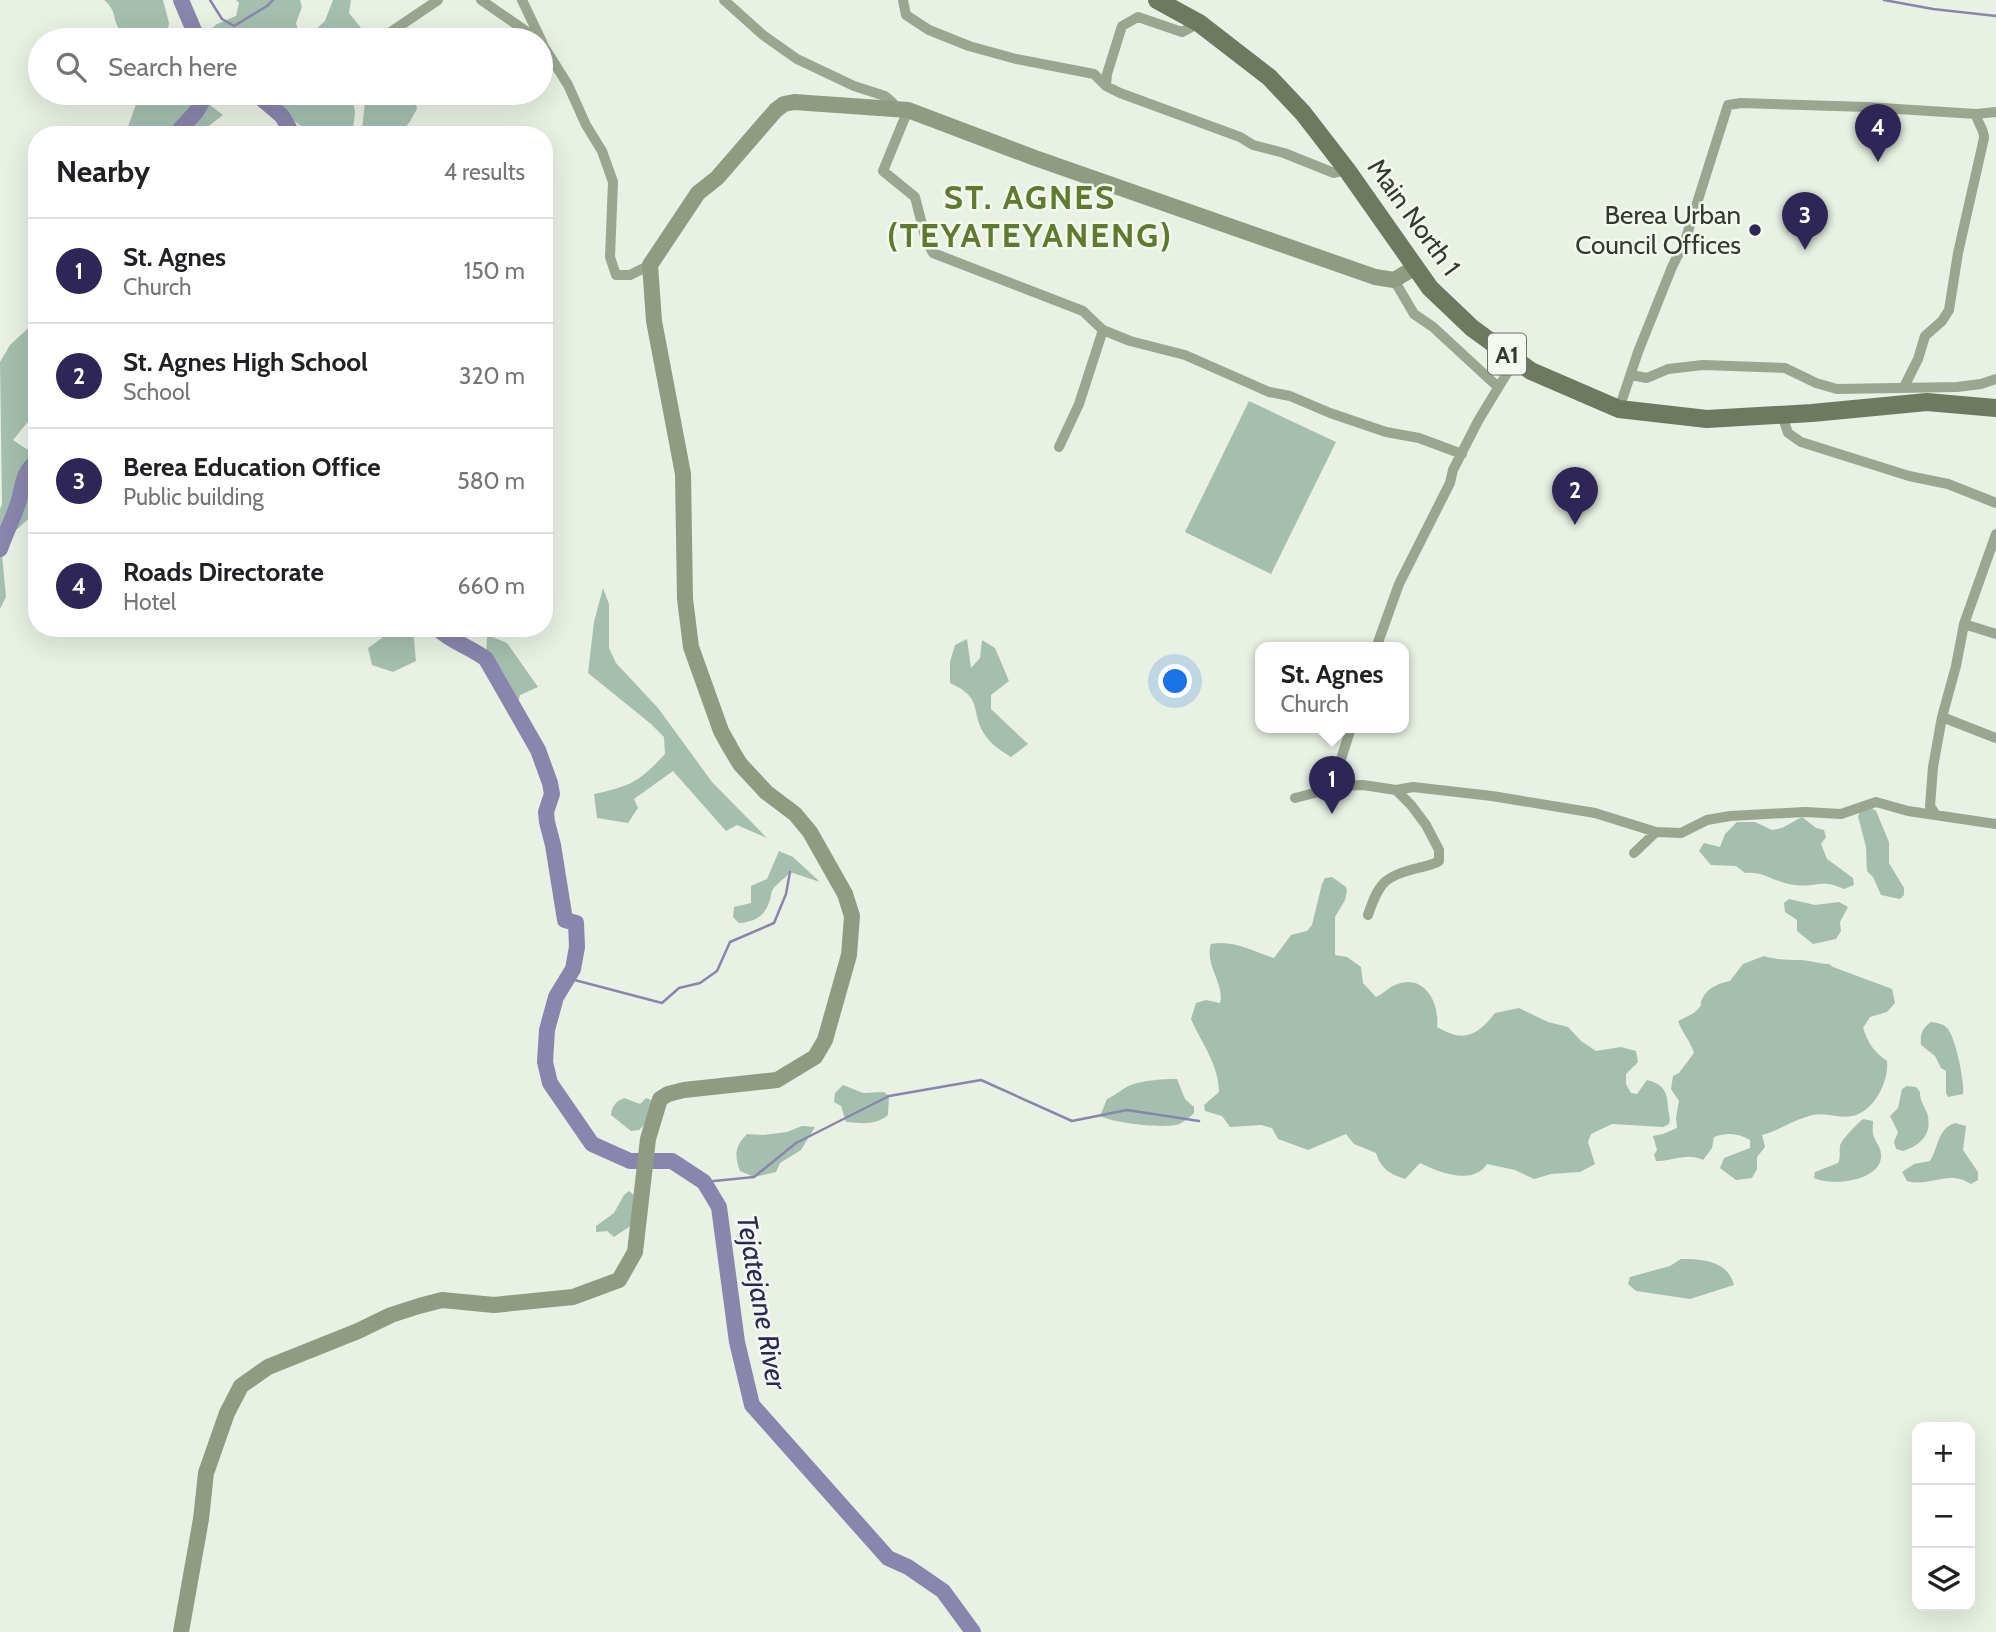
<!DOCTYPE html>
<meta charset="utf-8">
<style>
:root{--surface:#fff;--page:#f6f6f6;--text:#202124;--muted:#757577;--line:#e0e0e0;--accent:#2e2656}
body{margin:0;font-family:Cabin,sans-serif;background:var(--page);color:var(--text)}
.controls{position:absolute;right:21px;bottom:21px;display:grid;overflow:hidden;border-radius:14px;box-shadow:0 7px 28px #0002}
.controls button{width:63px;height:63px;display:grid;place-items:center;padding:0;border:0;border-bottom:2px solid var(--line);background:var(--surface);color:var(--text);font:35px sans-serif}
.you{position:absolute;left:1176px;top:682px;width:24px;height:24px;margin:-18px;border:5px solid #fff;border-radius:50%;background:#1a73e8;box-shadow:0 0 0 10px #1a73e833}
.badge{display:grid;place-items:center;width:46px;height:46px;border-radius:50%;background:var(--accent);color:#fff;font-size:23px;font-weight:700}
.pin{position:absolute;translate:-50% -58px;filter:drop-shadow(0 2px 4px #0008)}
.pin::after{content:'';position:absolute;top:37px;width:24px;height:21px;background:inherit;clip-path:polygon(0 0,100% 0,50% 100%)}
.popup{position:absolute;left:1255px;top:642px;width:154px;height:91px;box-sizing:border-box;display:grid;place-content:center;border-radius:14px;background:var(--surface);filter:drop-shadow(0 2px 5px #0005);font-size:23px;white-space:nowrap;color:var(--muted)}
.popup b{font-size:26px;color:var(--text)}
.popup::after{content:'';position:absolute;left:50%;top:100%;margin-left:-14px;border:14px solid transparent;border-top-color:var(--surface)}
.list{margin:0;padding:0;list-style:none}
h2{display:flex;justify-content:space-between;align-items:center;height:91px;margin:0;padding:0 28px;font-size:30px}
h2 small{font-size:23px;font-weight:400;color:var(--muted)}
.list li{display:grid;grid-template-columns:46px 1fr auto;gap:21px;align-items:center;box-sizing:border-box;height:105px;padding:0 28px;border-top:2px solid var(--line)}
.list b{display:block;font-size:26px;white-space:nowrap}
.list p{margin:0;font-size:23px;white-space:nowrap;color:var(--muted)}
.list em{font-size:23px;font-style:normal;color:var(--muted)}
.icon{flex:none;width:38px;height:38px;fill:none;stroke:currentColor;stroke-width:2;stroke-linecap:round;stroke-linejoin:round}
.map{position:relative;flex:none;width:1996px;height:1632px;overflow:hidden}
.search{position:absolute;background:var(--surface);box-shadow:0 7px 28px #0002;left:28px;top:28px;width:525px;height:77px;display:flex;align-items:center;gap:18px;box-sizing:border-box;padding:0 24px;border-radius:38px;color:var(--muted);font-size:26px}
.panel{position:absolute;background:var(--surface);box-shadow:0 7px 28px #0002;left:28px;top:126px;width:525px;height:511px;border-radius:28px}
.map>svg:first-child{display:block}
.green{fill:#a4bfaf}
.lines{fill:none;stroke-linecap:round;stroke-linejoin:round}
.stream{stroke:#8a85ac;stroke-width:2.5}
.river{stroke:#8a85ac;stroke-width:16}
.street{stroke:#9ba690;stroke-width:10}
.secondary{stroke:#909c81;stroke-width:16}
.primary{stroke:#6e7960;stroke-width:18}
.poi-dot{fill:#2e2656;stroke:#f3f9ef;stroke-width:2.5}
.labels{text-anchor:middle;dominant-baseline:central;stroke-width:5;stroke-linejoin:round;paint-order:stroke}
.shield{fill:#f3f9ef;stroke:#6d7367;stroke-width:2}
.shield-label{font-size:24px;font-weight:bold;fill:#34392d}
.poi-label{font-size:26px;fill:#34392d;stroke:#f3f9ef;text-anchor:end}
.street-label{font-size:26px;fill:#34392d;stroke:#f3f9ef}
.water-label{font-size:28px;font-style:italic;fill:#2e2656;stroke:#f3f9ef}
.district-label{font-size:33px;font-weight:bold;letter-spacing:2px;fill:#607a2d;stroke:#f3f9ef}
</style>
<div class="map">
<svg width="1996" height="1632" viewBox="0 0 1996 1632">
<rect width="100%" height="100%" fill="#e8f1e3"/>
<path class="green" d="M104,0H163L169,23L166,40C150,40 129,44 119,29C112,17 117,11 104,0Z
M236,0H300L302,7L296,23L300,40H198L217,24L236,16L239,3Z
M333,0H351L349,13L362,29L358,40H321L314,31L325,21Z
M140,93H194L223,115L197,135H125Z
M265,93L345,94L353,102L355,112L353,131L362,129L366,93H414L417,109L409,123L397,135H328L310,132L276,109Z
M37,320V418H31L13,440L37,456V511L1,544L6,597L0,609V509L2,504L0,362L10,345Z
M1249,401L1336,442L1271,574L1185,532Z
M603,588L609,604V648L616,663L658,708L712,782L767,838L737,825L726,831L673,771L634,799L638,808L628,823L597,818L594,794C631,786 639,782 665,754L664,737L651,724L588,673L594,622Z
M391,628H413L416,661L393,672L372,665L368,648L382,638Z
M487,635L507,643L538,687L520,695L516,710L486,659Z
M967,639L971,668L980,658L982,640L995,648L1009,681L991,695V709L1028,744L1011,757C1002,751 991,745 985,735C969,711 985,699 950,683V662L955,645Z
M1871,808L1876,811L1889,842V863L1904,888V895L1900,899L1881,895L1873,877L1867,871L1866,847L1858,816L1862,809Z
M1802,817L1816,828L1824,830L1826,837L1821,844L1827,859L1853,878L1854,885L1844,889C1820,878 1817,888 1794,885C1775,883 1765,871 1745,873L1736,866L1711,865L1699,851L1704,843L1720,847L1725,834L1737,822H1755L1772,830L1782,828Z
M779,851L793,857L820,882L790,872C785,879 778,882 773,889C771,892 771,896 770,900C765,916 755,922 739,923L733,917L734,907L751,903V886L767,879Z
M1332,877L1346,887L1347,891L1345,900L1335,917V955L1347,957L1361,967L1363,983L1376,997C1383,994 1389,987 1395,985C1424,972 1440,1003 1437,1027C1464,1043 1477,1036 1495,1013L1519,1008L1548,1022L1568,1027L1581,1041L1596,1051L1621,1047L1636,1051L1638,1062L1626,1074V1084L1631,1093L1637,1094L1647,1080C1662,1084 1667,1090 1668,1106C1668,1113 1671,1117 1669,1124L1663,1127L1612,1124L1591,1134L1588,1142L1595,1164L1580,1172L1551,1174L1534,1179L1515,1170L1487,1164C1473,1186 1438,1172 1420,1163L1405,1179C1390,1174 1381,1169 1376,1153L1354,1144L1346,1134L1308,1150L1278,1139L1272,1128L1261,1125L1230,1127L1222,1116L1205,1111L1204,1105L1219,1092C1219,1065 1202,1044 1191,1019L1196,1003L1206,1000L1220,1003C1225,984 1204,964 1211,944C1233,939 1254,952 1274,958L1291,935L1307,931L1312,925L1322,884L1325,878Z
M1789,899L1815,905L1839,902L1848,907L1840,922L1841,931L1836,939L1813,944L1797,931V920L1785,912L1784,903Z
M1764,956C1777,960 1787,960 1800,960C1809,960 1819,964 1829,964L1833,967L1892,989L1895,1003L1887,1012L1870,1017L1863,1028C1868,1043 1874,1052 1887,1061C1889,1080 1876,1108 1856,1115C1842,1120 1826,1112 1813,1115C1795,1119 1780,1130 1762,1135L1765,1147L1757,1157V1169L1752,1178L1736,1180L1720,1168L1724,1158L1750,1148V1140C1739,1133 1726,1132 1714,1137L1712,1148L1703,1160C1687,1152 1672,1162 1656,1161L1654,1155L1657,1150L1653,1136L1663,1134L1677,1128L1676,1118L1679,1101L1671,1089L1673,1076L1679,1073L1694,1053C1690,1040 1682,1033 1678,1021C1685,1017 1693,1015 1698,1009C1705,1001 1698,1008 1702,999C1707,988 1719,983 1730,981L1743,964Z
M1931,1022C1937,1023 1942,1023 1947,1028C1955,1035 1965,1083 1963,1094L1948,1097L1946,1093V1071L1941,1068L1935,1056L1921,1045C1920,1035 1922,1028 1931,1022Z
M1177,1079L1185,1099L1194,1107V1113C1189,1118 1182,1124 1175,1125C1159,1128 1114,1123 1100,1116L1107,1099C1117,1095 1122,1088 1131,1085C1144,1080 1163,1079 1177,1079Z
M843,1085L863,1093L884,1092L889,1096L888,1115C875,1126 861,1123 846,1122L841,1106L834,1102L835,1093Z
M1907,1086L1916,1087L1920,1092C1920,1102 1924,1105 1927,1113C1933,1134 1921,1145 1903,1151L1896,1149L1894,1142L1898,1132L1890,1116L1898,1108L1902,1089Z
M624,1098L640,1104L646,1098L654,1101L646,1123L639,1130L631,1131L611,1115C612,1106 615,1102 624,1098Z
M1863,1119L1873,1121C1873,1125 1872,1133 1874,1137C1877,1145 1882,1148 1881,1158C1878,1182 1830,1186 1814,1178L1815,1172L1838,1163C1841,1156 1839,1152 1840,1146C1841,1140 1858,1123 1863,1119Z
M1955,1123L1966,1126L1963,1150L1978,1172V1180L1971,1184C1947,1169 1930,1188 1907,1181L1902,1172L1914,1164L1930,1161C1939,1147 1937,1129 1955,1123Z
M802,1126L815,1127L801,1150L780,1163L776,1172L754,1177L740,1171C734,1155 735,1146 747,1134L763,1135L787,1132Z
M629,1191L637,1198L632,1225L614,1237L607,1231L596,1232V1226L614,1213L624,1195Z
M1681,1259C1703,1259 1728,1261 1734,1285L1690,1299L1636,1291L1628,1284L1630,1277L1670,1266Z"/>
<g class="lines">
<path class="stream" d="M210,0L222,19L234,26L267,6L273,0
M1884,0L1933,9L1996,16
M567,978L662,1003L679,988L700,983L717,971L730,942L774,923L786,894L790,872
M704,1182L754,1177L796,1143L889,1096L981,1080L1072,1121L1127,1110L1199,1121"/>
<path class="river" d="M181,0L198,40
M255,93L282,116L293,135
M175,135L196,112L207,93
M0,549C5,534 12,521 17,506C24,489 20,474 37,461
M437,628C451,642 471,647 486,659L538,750L550,783L552,794L546,812L547,822L553,845L565,920L576,923L577,947L573,969L556,997L547,1030L545,1062L550,1083L592,1144L630,1161H672L704,1182L719,1207L737,1342L752,1405L888,1558L908,1567L943,1591L973,1632"/>
<path class="street" d="M481,0L539,40
M522,0L542,42
M724,0L763,35L797,59L854,86L885,96L893,103V108
M903,0L906,15L929,30L969,46L1016,59L1094,74L1106,86L1120,93L1240,137L1253,145L1284,153L1334,173L1347,170
M379,40L438,0
M541,42L568,85L586,125L602,151L613,182L610,257L616,275H630L650,265
M1106,86L1107,74L1122,26L1138,17L1182,32L1199,23
M908,110L883,171L915,197L926,240L933,253L1083,311L1103,330
M1976,114L1996,112
M1394,280L1414,314L1433,327L1498,387
M1631,375L1647,378L1668,369L1703,365L1785,368L1816,383L1837,389L1957,387L1981,384L1996,379
M1619,409L1638,352L1672,267L1685,241L1728,105L1741,103L1867,107L1976,114C1977,123 1984,128 1984,138L1958,253L1949,310L1942,321L1925,336L1918,359L1904,387
M1782,415L1788,433L1801,442L1909,476L1948,484L1996,503
M1059,447L1079,404L1103,330L1130,341L1185,355L1269,392L1290,396L1330,413L1386,432L1419,438L1462,454
M1964,624L1996,634
M1376,648L1399,584L1450,483L1453,470L1478,421L1515,360
M1942,717L1996,738
M1332,787L1351,728
M1396,790L1413,787L1492,796L1595,813L1656,832
M1295,798L1342,786L1363,785L1396,790L1411,805L1426,825L1439,850V861C1433,865 1425,866 1418,868C1384,876 1379,883 1368,915
M1936,815L1930,806L1933,767L1942,717L1956,666L1964,624L1996,534
M1634,853L1656,832L1681,833L1707,820L1730,816L1805,812L1841,814L1876,802L1908,811L1996,824"/>
<path class="secondary" d="M181,1632L201,1519L206,1473L227,1413L241,1386L268,1367L358,1331L391,1315L419,1306L442,1300L494,1305L573,1297L619,1280L635,1252L648,1139L660,1099L668,1094L684,1090L777,1080L815,1057L825,1040L849,955L852,916L845,894L810,832L795,814L766,792L740,764L731,749L721,731L691,647L685,599L683,474L654,321L650,265L698,193L717,178L776,110L784,104L794,102L908,110L1035,158L1375,277L1394,280L1414,268"/>
<path class="primary" d="M1157,0L1199,23L1269,77L1303,113L1347,170L1430,288L1472,328L1531,371L1619,409L1707,419L1812,413L1927,402L1996,408"/>
</g>
<circle class="poi-dot" cx="1755" cy="230" r="7"/>
<g class="labels">
<rect class="shield" x="1488" y="333.5" width="38" height="41" rx="5"/>
<g class="shield-label">
<text x="1507" y="354">A1</text>
</g>
<g class="poi-label">
<text x="1741" y="215">Berea Urban<tspan x="1741" dy="30">Council Offices</tspan></text>
</g>
<g class="street-label">
<text transform="translate(1414 217) rotate(54)">Main North 1</text>
</g>
<g class="water-label">
<text transform="translate(762 1302) rotate(80)">Tejatejane River</text>
</g>
<g class="district-label">
<text x="1030" y="197">ST. AGNES<tspan x="1030" dy="38">(TEYATEYANENG)</tspan></text>
</g>
</g>
</svg>
<div class="controls">
<button>+</button>
<button>−</button>
<button><svg class="icon" aria-label="layers" viewBox="0 0 24 24"><path d="M12 4l9 5-9 5-9-5zM3 14l9 5 9-5"/></svg></button>
</div>
<div class="you"></div>
<div class="pin badge" style="left:1332px;top:814px">1</div>
<div class="popup"><b>St. Agnes</b>Church</div>
<div class="pin badge" style="left:1575px;top:525px">2</div>
<div class="pin badge" style="left:1805px;top:250px">3</div>
<div class="pin badge" style="left:1878px;top:162px">4</div>
<div class="search"><svg class="icon" aria-label="search" viewBox="0 0 24 24"><circle cx="10" cy="10" r="6"/><path d="M15 15l6 6"/></svg>Search here</div>
<section class="panel">
<h2>Nearby<small>4 results</small></h2>
<ul class="list">
<li><span class="badge">1</span><div><b>St. Agnes</b><p>Church</p></div><em>150 m</em></li>
<li><span class="badge">2</span><div><b>St. Agnes High School</b><p>School</p></div><em>320 m</em></li>
<li><span class="badge">3</span><div><b>Berea Education Office</b><p>Public building</p></div><em>580 m</em></li>
<li><span class="badge">4</span><div><b>Roads Directorate</b><p>Hotel</p></div><em>660 m</em></li>
</ul>
</section>
</div>
